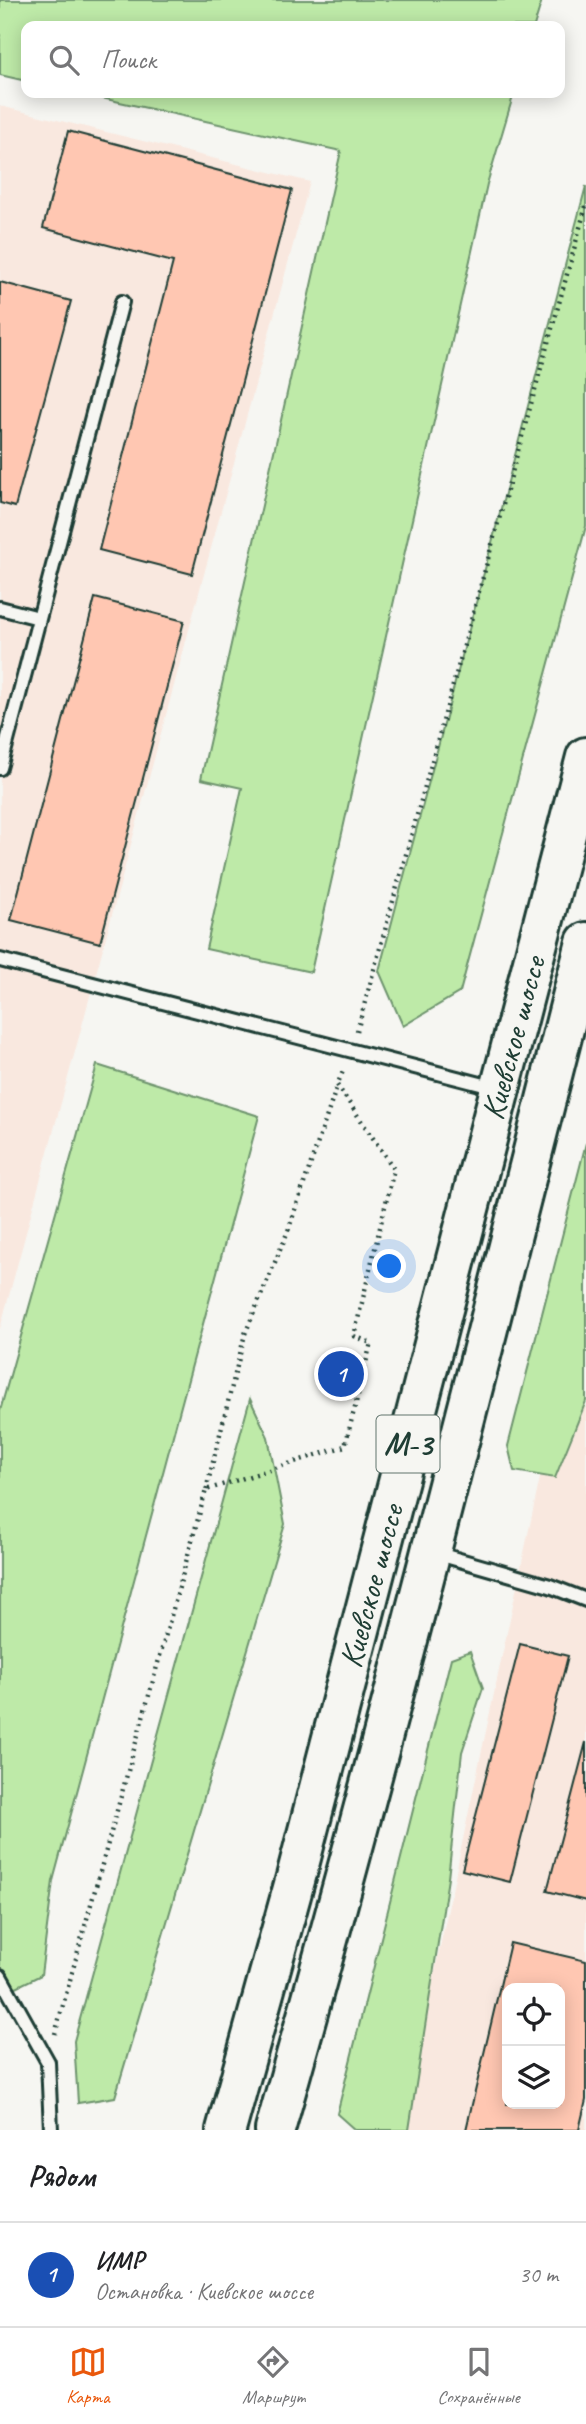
<!DOCTYPE html>
<html lang="ru">
<meta charset="utf-8">
<style>
:root{--surface:#fff;--page:#f6f6f6;--text:#202124;--muted:#757577;--line:#e0e0e0;--accent:#ea580c}
body{margin:0;font-family:Caveat,sans-serif;background:var(--page);color:var(--text)}
.controls{position:absolute;right:21px;bottom:21px;display:grid;overflow:hidden;border-radius:14px;box-shadow:0 4px 18px #0003}
.controls button{width:63px;height:63px;display:grid;place-items:center;padding:0;border:0;border-bottom:2px solid var(--line);background:var(--surface);color:var(--text);font:35px sans-serif}
.you{position:absolute;left:390px;top:1267px;width:24px;height:24px;margin:-18px;border:5px solid #fff;border-radius:50%;background:#1a73e8;box-shadow:0 0 0 10px #1a73e833}
.badge{display:grid;place-items:center;width:46px;height:46px;border-radius:50%;background:var(--accent);color:#fff;font-size:23px;font-weight:700}
.pin{position:absolute;translate:-50% -50%;border:4px solid #fff;box-shadow:0 2px 7px #0006}
.list{margin:0;padding:0;list-style:none}
h2{display:flex;justify-content:space-between;align-items:center;height:91px;margin:0;padding:0 28px;font-size:30px}
h2 small{font-size:23px;font-weight:400;color:var(--muted)}
.list li{display:grid;grid-template-columns:46px 1fr auto;gap:21px;align-items:center;box-sizing:border-box;height:105px;padding:0 28px;border-top:2px solid var(--line)}
.list b{display:block;font-size:26px;white-space:nowrap}
.list p{margin:0;font-size:23px;white-space:nowrap;color:var(--muted)}
.list em{font-size:23px;font-style:normal;color:var(--muted)}
.icon{flex:none;width:38px;height:38px;fill:none;stroke:currentColor;stroke-width:2;stroke-linecap:round;stroke-linejoin:round}
.map{position:relative;flex:none;width:586px;height:2130px;overflow:hidden}
.search{position:absolute;background:var(--surface);box-shadow:0 4px 18px #0003;left:21px;right:21px;top:21px;height:77px;display:flex;align-items:center;gap:18px;box-sizing:border-box;padding:0 24px;border-radius:14px;color:var(--muted);font-size:26px}
.sheet{height:196px;background:var(--surface)}
nav{display:flex;justify-content:space-around;align-items:center;box-sizing:border-box;height:98px;border-top:2px solid var(--line);background:var(--surface);font-size:19px;color:var(--muted)}
nav a{display:grid;justify-items:center;gap:4px}
nav .on{color:var(--accent)}
.map>svg:first-child{display:block}
.built{fill:#f9e8df;fill-rule:evenodd}
.green{fill:#beeaa8;stroke:#6e946e;stroke-width:2}
.building{fill:#ffc7b2;stroke:#1f3d34;stroke-width:2;fill-rule:evenodd}
.lines{fill:none;stroke-linecap:round;stroke-linejoin:round}
.service-casing{stroke:#1f3d34;stroke-width:18}
.trunk-casing{stroke:#1f3d34;stroke-width:44}
.path{stroke:#1f3d34;stroke-width:4.5;stroke-dasharray:2 5;stroke-linecap:butt}
.service{stroke:#f6f6f2;stroke-width:12}
.trunk{stroke:#f6f6f2;stroke-width:38}
.labels{text-anchor:middle;dominant-baseline:central;stroke-width:7;stroke-linejoin:round;paint-order:stroke}
.shield{fill:#f6f6f2;stroke:#60746d;stroke-width:2}
.shield-label{font-size:32px;font-weight:bold;fill:#1f3d34}
.street-label{font-size:33px;fill:#1f3d34;stroke:#f6f6f2}
</style>
<div class="map">
<svg width="586" height="2130" viewBox="0 0 586 2130">
<rect width="100%" height="100%" fill="#f6f6f2"/>
<filter id="ink" filterUnits="userSpaceOnUse"><feTurbulence type="fractalNoise" baseFrequency=".0143" numOctaves="2"/><feDisplacementMap in="SourceGraphic" scale="14" xChannelSelector="R" yChannelSelector="G"/><feConvolveMatrix kernelMatrix="1 2 1 2 8 2 1 2 1" color-interpolation-filters="sRGB"/></filter>
<g filter="url(#ink)">
<path class="built" d="M0,106L310,182L0,1329Z
M586,1299V2130H401L554,1412ZM507,1988H560V2104H507Z"/>
<path class="green" d="M0,0H542L534,26H26V81L0,75Z
M79,93H514L487,184L311,972L206,949L242,788L201,779L341,151Z
M586,186V526L460,992L403,1026L379,971Z
M97,1065L259,1116L53,1881L41,1975L0,1995V1411Z
M586,1143V1401L555,1478L514,1471L508,1446Z
M250,1399L268,1437L285,1524L115,2097L78,2103L74,2041Z
M470,1651L483,1688L462,1752L448,1878L409,2130H355L337,2114L451,1658Z"/>
<path class="building" d="M68,131L292,190L192,574L99,550L173,262L43,228Z
M0,282L71,301L15,507L0,503Z
M95,598L184,621L100,943L11,920Z
M520,1644L568,1656L510,1882L462,1870Z
M586,1742V1901L547,1891Z
M510,1943L586,1961V2100L579,2130H466ZM507,1988H560V2104H507Z"/>
<g class="lines">
<defs>
<path id="service" d="M0,608L39,618
M0,768L122,302
M0,960L496,1088
M435,1553L550,1586L586,1600
M0,1976L48,2062L51,2130"/>
<path id="trunk" d="M226,2130L296,1877L586,757
M275,2130C387,1736 485,1339 586,942"/>
</defs>
<use href="#service" class="service-casing"/>
<use href="#trunk" class="trunk-casing"/>
<path class="path" d="M357,1031L586,206
M206,1490L245,1334L288,1231L337,1086
M55,2034L206,1490L345,1446L371,1343L354,1336L394,1169L337,1085L344,1069"/>
<use href="#service" class="service"/>
<use href="#trunk" class="trunk"/>
</g>
</g>
<g class="labels">
<rect class="shield" x="376.5" y="1415.5" width="63" height="57" rx="5"/>
<g class="shield-label">
<text x="408" y="1444">М-3</text>
</g>
<g class="street-label">
<text transform="translate(513 1038) rotate(-75)">Киевское шоссе</text>
<text transform="translate(371 1586) rotate(-75)">Киевское шоссе</text>
</g>
</g>
</svg>
<div class="controls">
<button><svg class="icon" aria-label="locate" viewBox="0 0 24 24"><circle cx="12" cy="12" r="6"/><path d="M12 2v4M12 18v4M2 12h4M18 12h4"/></svg></button>
<button><svg class="icon" aria-label="layers" viewBox="0 0 24 24"><path d="M12 4l9 5-9 5-9-5zM3 14l9 5 9-5"/></svg></button>
</div>
<div class="you"></div>
<div class="pin badge" style="left:341px;top:1374px;background:#1a4fb4">1</div>
<div class="search"><svg class="icon" aria-label="search" viewBox="0 0 24 24"><circle cx="10" cy="10" r="6"/><path d="M15 15l6 6"/></svg>Поиск</div>
</div>
<section class="sheet">
<h2>Рядом<small></small></h2>
<ul class="list">
<li><span class="badge" style="background:#1a4fb4">1</span><div><b>ИМР</b><p>Остановка · Киевское шоссе</p></div><em>30 m</em></li>
</ul>
</section>
<nav>
<a class="on"><svg class="icon" aria-label="map" viewBox="0 0 24 24"><path d="M3 6l6-2 6 2 6-2v14l-6 2-6-2-6 2zM9 4v14M15 6v14"/></svg>Карта</a>
<a><svg class="icon" aria-label="directions" viewBox="0 0 24 24"><path d="M12 3l9 9-9 9-9-9zM9 14v-3h6M13 9l2 2-2 2"/></svg>Маршрут</a>
<a><svg class="icon" aria-label="saved" viewBox="0 0 24 24"><path d="M7 4h10v16l-5-4-5 4z"/></svg>Сохранённые</a>
</nav>
